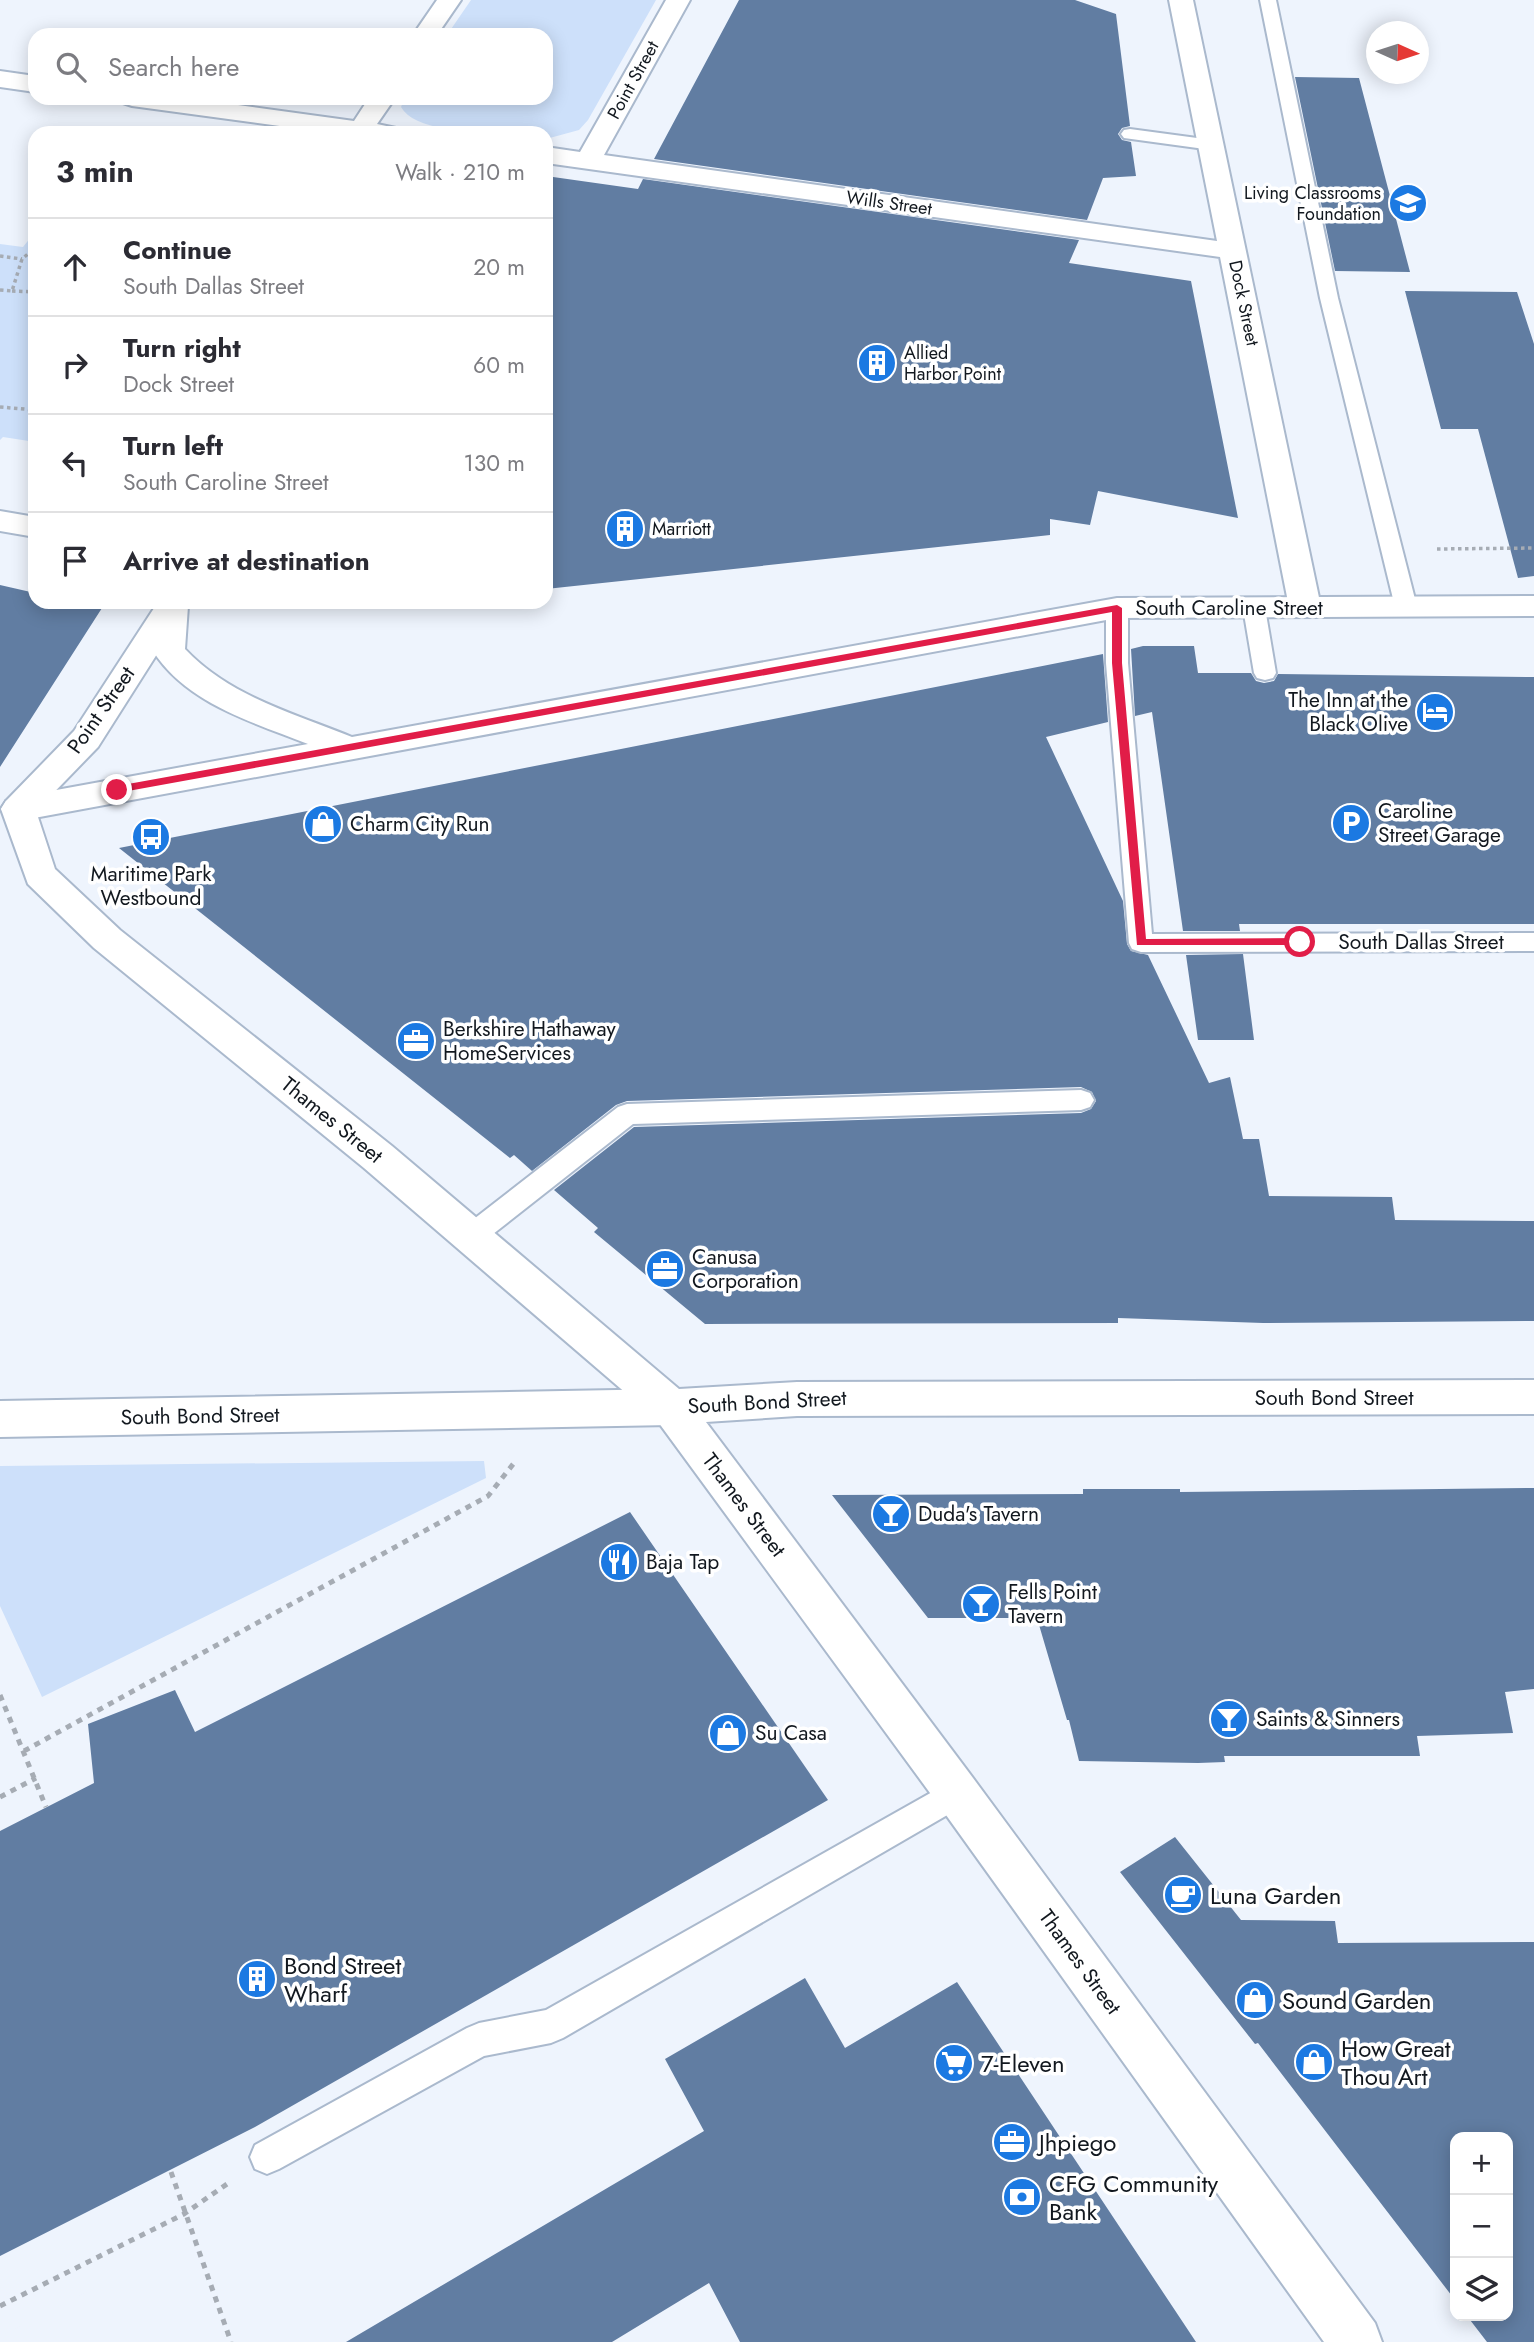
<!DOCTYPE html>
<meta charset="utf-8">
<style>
:root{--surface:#fff;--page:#f2f2f3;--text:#2b2b33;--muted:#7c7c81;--line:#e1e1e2}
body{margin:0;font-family:Jost,sans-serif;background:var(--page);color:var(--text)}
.controls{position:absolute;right:21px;bottom:21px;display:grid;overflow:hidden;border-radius:14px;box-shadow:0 4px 18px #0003}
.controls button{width:63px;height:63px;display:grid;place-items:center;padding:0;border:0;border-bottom:2px solid var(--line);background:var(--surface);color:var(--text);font:35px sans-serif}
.compass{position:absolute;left:1366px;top:21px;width:63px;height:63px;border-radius:50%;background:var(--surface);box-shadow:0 4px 18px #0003;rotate:93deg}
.stop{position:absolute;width:21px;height:21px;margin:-16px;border:5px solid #e11d48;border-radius:50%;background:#fff}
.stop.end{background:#e11d48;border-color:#fff;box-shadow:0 2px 7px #0008}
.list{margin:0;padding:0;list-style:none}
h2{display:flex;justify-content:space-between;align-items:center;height:91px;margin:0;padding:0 28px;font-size:30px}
h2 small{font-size:23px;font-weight:400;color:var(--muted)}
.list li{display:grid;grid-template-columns:46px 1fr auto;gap:21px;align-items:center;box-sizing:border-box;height:98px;padding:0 28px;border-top:2px solid var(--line)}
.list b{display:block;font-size:26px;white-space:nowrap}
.list p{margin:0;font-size:23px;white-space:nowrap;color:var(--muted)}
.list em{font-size:23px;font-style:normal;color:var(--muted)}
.icon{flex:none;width:38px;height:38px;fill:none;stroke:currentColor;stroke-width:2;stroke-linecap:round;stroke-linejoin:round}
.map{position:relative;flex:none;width:1534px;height:2342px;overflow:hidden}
.search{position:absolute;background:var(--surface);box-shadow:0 4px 18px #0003;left:28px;top:28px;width:525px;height:77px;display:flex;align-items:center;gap:18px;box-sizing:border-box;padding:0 24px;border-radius:21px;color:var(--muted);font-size:26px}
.panel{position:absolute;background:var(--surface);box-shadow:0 4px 18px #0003;left:28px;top:126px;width:525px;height:483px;border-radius:21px}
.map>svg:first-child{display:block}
.green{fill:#cde0fa}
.pier{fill:#eef4fd}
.building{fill:#617da2}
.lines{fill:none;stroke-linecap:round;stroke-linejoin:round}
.service-casing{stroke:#aab9cd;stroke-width:4}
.pedestrian-casing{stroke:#aab9cd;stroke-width:4}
.minor-casing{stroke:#aab9cd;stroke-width:4}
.tertiary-casing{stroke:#aab9cd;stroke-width:4}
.path-far1{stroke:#a6acb4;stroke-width:3.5;stroke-dasharray:3.5 3.5;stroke-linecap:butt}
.path{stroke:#a6acb4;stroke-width:5;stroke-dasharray:6 6;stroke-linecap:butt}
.service{fill:#fff;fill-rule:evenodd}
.pedestrian{fill:#fff;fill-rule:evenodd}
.minor{fill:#fff;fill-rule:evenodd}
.tertiary{fill:#fff;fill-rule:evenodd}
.route{fill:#e11d48}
.labels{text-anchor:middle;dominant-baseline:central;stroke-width:7;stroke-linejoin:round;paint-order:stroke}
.far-street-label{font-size:18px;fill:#12181f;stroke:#fff}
.far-poi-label{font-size:18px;fill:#12181f;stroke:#fff;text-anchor:start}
.street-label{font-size:21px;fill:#12181f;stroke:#fff}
.poi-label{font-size:21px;fill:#12181f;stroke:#fff;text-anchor:start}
.near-poi-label{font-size:24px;fill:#12181f;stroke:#fff;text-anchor:start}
</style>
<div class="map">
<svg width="1534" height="2342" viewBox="0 0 1534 2342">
<rect width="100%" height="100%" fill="#eef4fd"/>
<path class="green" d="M471,0H656L588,120L579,130L546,139V133C513,133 418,138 401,107L405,98H546V35H447Z
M35,232V442L3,437L0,440V244L23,247Z
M484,1461L486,1478L42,1697L0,1606V1466Z"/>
<path class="pier" d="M99,2286L128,2342H0V2336Z"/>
<path class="building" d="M739,0H1075L1116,14L1130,126L1122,128L1118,134L1122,140L1131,142L1136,176L1103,178L1087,220L654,159Z
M1295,77L1359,78L1410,272L1335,271Z
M546,176L638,189L643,179L1079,240L1069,263L1191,281L1238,518L1098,491L1090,525L1050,519V535L546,589Z
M1405,291L1517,292L1534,344V576L1518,578L1478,429H1441Z
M0,585L35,593V602H76L102,608L0,767Z
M1143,646H1194L1198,673H1251L1256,681L1264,683L1274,681L1278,674L1534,677V924H1239L1240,931H1183L1152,712L1135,716L1131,649Z
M1103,654L1108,722L1046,737L1123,901L1127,944L1131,951L1148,955L1209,1083L1230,1077L1243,1139H1259L1269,1196L1392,1197L1395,1220L1534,1221V1321L1263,1323L1118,1318V1323L705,1324L594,1232L598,1228L554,1190L634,1127L1081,1113L1091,1109L1096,1101L1092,1092L1081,1087L627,1101L616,1105L532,1171L514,1155L510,1158L119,848Z
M1243,954L1254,1040H1198L1186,955Z
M1534,1488V1689L1505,1692L1513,1733L1417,1736L1420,1756H1224L1225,1762L1198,1763L1079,1761L1069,1720H1067L1037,1618H928L832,1495L1083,1494V1489H1180V1492Z
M630,1512L828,1800L255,2127L0,2256V1831L94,1783L88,1724L175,1690L195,1732Z
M1175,1837L1241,1920L1335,1921L1338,1943L1534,1942V2342H1487L1467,2316H1508V2137H1455V2300L1258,2043L1255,2044L1120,1872Z
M805,1978L845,2048L957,1982L1196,2342H740L709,2283L612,2342H346L704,2131L665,2059Z"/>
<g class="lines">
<defs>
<path id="service" d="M1260,0H1276L1338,298L1417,607L1414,612H1398L1395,607L1320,298Z
M1130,129L1212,140L1221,145L1212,150L1124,138L1121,134L1124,130Z
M1117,601L1125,603L1128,608V663L1152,934L1534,933V951L1141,952L1132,949L1129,943L1106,663V608L1109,603Z
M1254,601L1262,603L1265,608L1276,673L1273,678L1265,680L1257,678L1254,673L1243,608L1246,603Z
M1081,1090L1090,1093L1094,1100L1090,1107L1081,1110L633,1124L479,1245L470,1248L461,1245L457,1237L461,1229L618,1107L627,1104Z
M957,1778L968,1783L973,1793L968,1803L563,2038L551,2043L484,2056L279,2169L267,2174L255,2169L250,2157L255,2145L467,2028L479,2023L546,2010Z"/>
<path id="pedestrian" d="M671,1389L686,1395L692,1407L686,1419L671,1425L0,1437V1401Z"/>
<path id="minor" d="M437,0H461L437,35H413Z
M666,0H690L604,155L1217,241L1169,0H1193L1321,607L1316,614L1305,617L1294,614L1289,607L1220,257L546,163V147L580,152Z
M0,71L35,76V92L0,87Z
M119,98H188L354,121L369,98H395L377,124L396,128L400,133H331L132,106L123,103Z
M0,511L35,517V537L0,531Z
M158,602H190L98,747L36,811L55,869L120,930L392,1146L679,1389L797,1382L1534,1380V1414L797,1416L706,1422L973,1778L1375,2323L1382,2342H1324L941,1808L656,1419L364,1168L94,948L28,884L1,809L6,801L74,731Z"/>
<path id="tertiary" d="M1534,596V616L1117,618L18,821L6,817L1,809L6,801L18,797L308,744C253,722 187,704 153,651L159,602H185L188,606L185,649C229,696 293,713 352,737L1117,598Z"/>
</defs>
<use href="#service" class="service-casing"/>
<use href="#pedestrian" class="pedestrian-casing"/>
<use href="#minor" class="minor-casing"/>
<use href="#tertiary" class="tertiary-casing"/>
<path class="path-far1" d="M0,256L22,259
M0,290L12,291L22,259L35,248
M12,291L35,292
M0,407L35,410
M1437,549L1534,548"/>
<path class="path" d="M0,1695L46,1807
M24,1751L488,1496L514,1463
M0,1797L36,1778
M171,2172L231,2342
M0,2306L184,2214L227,2184"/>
<use href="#service" class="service"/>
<use href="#pedestrian" class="pedestrian"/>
<use href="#minor" class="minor"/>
<use href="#tertiary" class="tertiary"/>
</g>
<path class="route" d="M1117,605L1122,608V663L1146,939L1300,938L1304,939V945H1137L1112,663V612L117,793L112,790L117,786Z"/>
<defs>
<symbol id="school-disc" viewBox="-11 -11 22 22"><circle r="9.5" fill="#1b79e2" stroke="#fff"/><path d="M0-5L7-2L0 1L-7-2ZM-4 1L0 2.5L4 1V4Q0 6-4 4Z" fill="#fff"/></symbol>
<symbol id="building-disc" viewBox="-11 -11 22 22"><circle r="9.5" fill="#1b79e2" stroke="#fff"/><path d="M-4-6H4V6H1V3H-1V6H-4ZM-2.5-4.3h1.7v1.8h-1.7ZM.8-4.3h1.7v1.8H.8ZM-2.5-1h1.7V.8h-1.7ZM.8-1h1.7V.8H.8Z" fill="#fff"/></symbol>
<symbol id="hotel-disc" viewBox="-11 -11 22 22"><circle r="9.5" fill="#1b79e2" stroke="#fff"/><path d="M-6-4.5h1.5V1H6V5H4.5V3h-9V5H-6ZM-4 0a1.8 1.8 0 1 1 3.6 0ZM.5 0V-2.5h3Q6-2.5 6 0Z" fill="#fff"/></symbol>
<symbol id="parking-disc" viewBox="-11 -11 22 22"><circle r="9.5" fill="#1b79e2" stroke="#fff"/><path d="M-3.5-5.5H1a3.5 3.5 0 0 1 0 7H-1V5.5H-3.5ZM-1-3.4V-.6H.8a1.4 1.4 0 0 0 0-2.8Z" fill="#fff"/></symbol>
<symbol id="shop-disc" viewBox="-11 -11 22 22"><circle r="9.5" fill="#1b79e2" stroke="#fff"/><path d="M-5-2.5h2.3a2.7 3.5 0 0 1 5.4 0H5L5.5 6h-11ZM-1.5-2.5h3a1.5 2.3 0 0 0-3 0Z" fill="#fff"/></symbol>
<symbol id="bus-disc" viewBox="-11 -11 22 22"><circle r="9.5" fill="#1b79e2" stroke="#fff"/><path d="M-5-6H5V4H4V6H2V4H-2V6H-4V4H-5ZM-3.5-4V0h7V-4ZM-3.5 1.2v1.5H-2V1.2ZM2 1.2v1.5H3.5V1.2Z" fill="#fff"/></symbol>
<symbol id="office-disc" viewBox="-11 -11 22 22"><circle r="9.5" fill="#1b79e2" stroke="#fff"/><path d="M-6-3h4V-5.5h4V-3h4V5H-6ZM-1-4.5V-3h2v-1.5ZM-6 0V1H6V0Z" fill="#fff"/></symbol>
<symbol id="bar-disc" viewBox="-11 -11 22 22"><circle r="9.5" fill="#1b79e2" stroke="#fff"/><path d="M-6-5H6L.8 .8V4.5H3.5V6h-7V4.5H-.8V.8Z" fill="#fff"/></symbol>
<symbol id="restaurant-disc" viewBox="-11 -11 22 22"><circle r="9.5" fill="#1b79e2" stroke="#fff"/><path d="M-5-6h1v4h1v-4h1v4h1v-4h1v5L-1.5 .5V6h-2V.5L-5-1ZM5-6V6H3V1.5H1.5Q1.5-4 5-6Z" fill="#fff"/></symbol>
<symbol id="cafe-disc" viewBox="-11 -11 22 22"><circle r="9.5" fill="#1b79e2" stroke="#fff"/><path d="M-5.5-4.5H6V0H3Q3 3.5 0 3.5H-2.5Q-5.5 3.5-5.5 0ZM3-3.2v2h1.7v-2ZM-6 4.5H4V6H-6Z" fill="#fff"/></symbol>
<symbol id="supermarket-disc" viewBox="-11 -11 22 22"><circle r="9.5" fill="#1b79e2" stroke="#fff"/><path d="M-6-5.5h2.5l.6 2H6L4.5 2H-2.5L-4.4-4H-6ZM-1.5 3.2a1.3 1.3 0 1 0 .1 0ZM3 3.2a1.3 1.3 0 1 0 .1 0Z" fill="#fff"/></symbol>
<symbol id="bank-disc" viewBox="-11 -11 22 22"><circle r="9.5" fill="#1b79e2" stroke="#fff"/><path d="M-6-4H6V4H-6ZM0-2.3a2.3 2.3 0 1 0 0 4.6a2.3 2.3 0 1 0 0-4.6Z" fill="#fff"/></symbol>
</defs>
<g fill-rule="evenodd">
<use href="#school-disc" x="1386" y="181" width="44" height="44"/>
<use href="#building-disc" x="855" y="341" width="44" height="44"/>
<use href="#building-disc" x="603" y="507" width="44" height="44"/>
<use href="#hotel-disc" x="1413" y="690" width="44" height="44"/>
<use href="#parking-disc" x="1329" y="801" width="44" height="44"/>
<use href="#shop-disc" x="301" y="802" width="44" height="44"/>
<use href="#bus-disc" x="129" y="815" width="44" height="44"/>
<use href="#office-disc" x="394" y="1019" width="44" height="44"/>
<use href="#office-disc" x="643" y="1247" width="44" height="44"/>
<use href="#bar-disc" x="869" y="1492" width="44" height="44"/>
<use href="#restaurant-disc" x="597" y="1540" width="44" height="44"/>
<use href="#bar-disc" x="959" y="1582" width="44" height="44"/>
<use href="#bar-disc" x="1207" y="1697" width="44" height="44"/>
<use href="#shop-disc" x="706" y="1711" width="44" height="44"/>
<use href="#cafe-disc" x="1161" y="1873" width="44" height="44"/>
<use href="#building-disc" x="235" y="1957" width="44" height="44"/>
<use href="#shop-disc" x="1233" y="1978" width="44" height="44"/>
<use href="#shop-disc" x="1292" y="2040" width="44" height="44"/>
<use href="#supermarket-disc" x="932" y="2041" width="44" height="44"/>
<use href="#office-disc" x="990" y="2120" width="44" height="44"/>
<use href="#bank-disc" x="1000" y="2175" width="44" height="44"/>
</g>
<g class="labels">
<g class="far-street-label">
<text transform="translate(633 80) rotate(-61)">Point Street</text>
<text transform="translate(889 203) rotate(8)">Wills Street</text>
<text transform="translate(1244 303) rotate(78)">Dock Street</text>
</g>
<g class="far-poi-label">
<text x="1381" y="193" text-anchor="end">Living Classrooms<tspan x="1381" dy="21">Foundation</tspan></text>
<text x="904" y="353">Allied<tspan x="904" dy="21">Harbor Point</tspan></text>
<text x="652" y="529">Marriott</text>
</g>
<g class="street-label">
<text x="1229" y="608">South Caroline Street</text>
<text transform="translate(101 710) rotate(-55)">Point Street</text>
<text x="1421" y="942">South Dallas Street</text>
<text transform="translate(332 1120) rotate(39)">Thames Street</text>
<text x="1334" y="1398">South Bond Street</text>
<text transform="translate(767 1402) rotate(-3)">South Bond Street</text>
<text transform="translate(200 1416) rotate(-1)">South Bond Street</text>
<text transform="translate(744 1505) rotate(53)">Thames Street</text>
<text transform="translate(1080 1962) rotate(54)">Thames Street</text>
</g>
<g class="poi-label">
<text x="1408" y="700" text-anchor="end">The Inn at the<tspan x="1408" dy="24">Black Olive</tspan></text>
<text x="1378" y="811">Caroline<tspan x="1378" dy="24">Street Garage</tspan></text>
<text x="350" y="824">Charm City Run</text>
<text x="151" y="874" text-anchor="middle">Maritime Park<tspan x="151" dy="24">Westbound</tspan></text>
<text x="443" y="1029">Berkshire Hathaway<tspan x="443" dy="24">HomeServices</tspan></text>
<text x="692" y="1257">Canusa<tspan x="692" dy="24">Corporation</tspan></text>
<text x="918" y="1514">Duda's Tavern</text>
<text x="646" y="1562">Baja Tap</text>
<text x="1008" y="1592">Fells Point<tspan x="1008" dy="24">Tavern</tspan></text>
<text x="1256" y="1719">Saints &amp; Sinners</text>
<text x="755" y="1733">Su Casa</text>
</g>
<g class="near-poi-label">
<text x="1210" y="1895">Luna Garden</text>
<text x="284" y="1965">Bond Street<tspan x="284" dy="28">Wharf</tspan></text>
<text x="1282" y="2000">Sound Garden</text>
<text x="1341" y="2048">How Great<tspan x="1341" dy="28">Thou Art</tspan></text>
<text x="981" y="2063">7-Eleven</text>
<text x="1039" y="2142">Jhpiego</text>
<text x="1049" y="2183">CFG Community<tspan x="1049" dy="28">Bank</tspan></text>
</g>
</g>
</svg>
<div class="controls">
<button>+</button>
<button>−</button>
<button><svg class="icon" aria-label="layers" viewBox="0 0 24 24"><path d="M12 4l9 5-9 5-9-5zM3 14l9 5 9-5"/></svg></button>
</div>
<svg class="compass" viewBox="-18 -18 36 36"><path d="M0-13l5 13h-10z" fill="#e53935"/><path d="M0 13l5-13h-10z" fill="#7c7c81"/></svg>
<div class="stop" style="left:1300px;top:942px"></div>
<div class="stop end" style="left:117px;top:790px"></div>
<div class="search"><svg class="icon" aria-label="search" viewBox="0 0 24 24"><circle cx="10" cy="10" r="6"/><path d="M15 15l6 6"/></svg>Search here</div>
<section class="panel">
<h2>3 min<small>Walk · 210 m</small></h2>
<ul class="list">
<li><svg class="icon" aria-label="ahead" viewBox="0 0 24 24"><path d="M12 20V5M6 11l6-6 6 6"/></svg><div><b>Continue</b><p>South Dallas Street</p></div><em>20 m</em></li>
<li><svg class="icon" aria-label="right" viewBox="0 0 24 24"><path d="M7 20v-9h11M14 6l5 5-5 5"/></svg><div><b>Turn right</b><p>Dock Street</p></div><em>60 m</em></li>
<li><svg class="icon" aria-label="left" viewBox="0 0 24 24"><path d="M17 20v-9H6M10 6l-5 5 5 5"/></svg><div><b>Turn left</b><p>South Caroline Street</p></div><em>130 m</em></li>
<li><svg class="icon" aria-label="arrive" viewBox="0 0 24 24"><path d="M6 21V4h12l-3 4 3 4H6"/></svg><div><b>Arrive at destination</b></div></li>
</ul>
</section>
</div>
